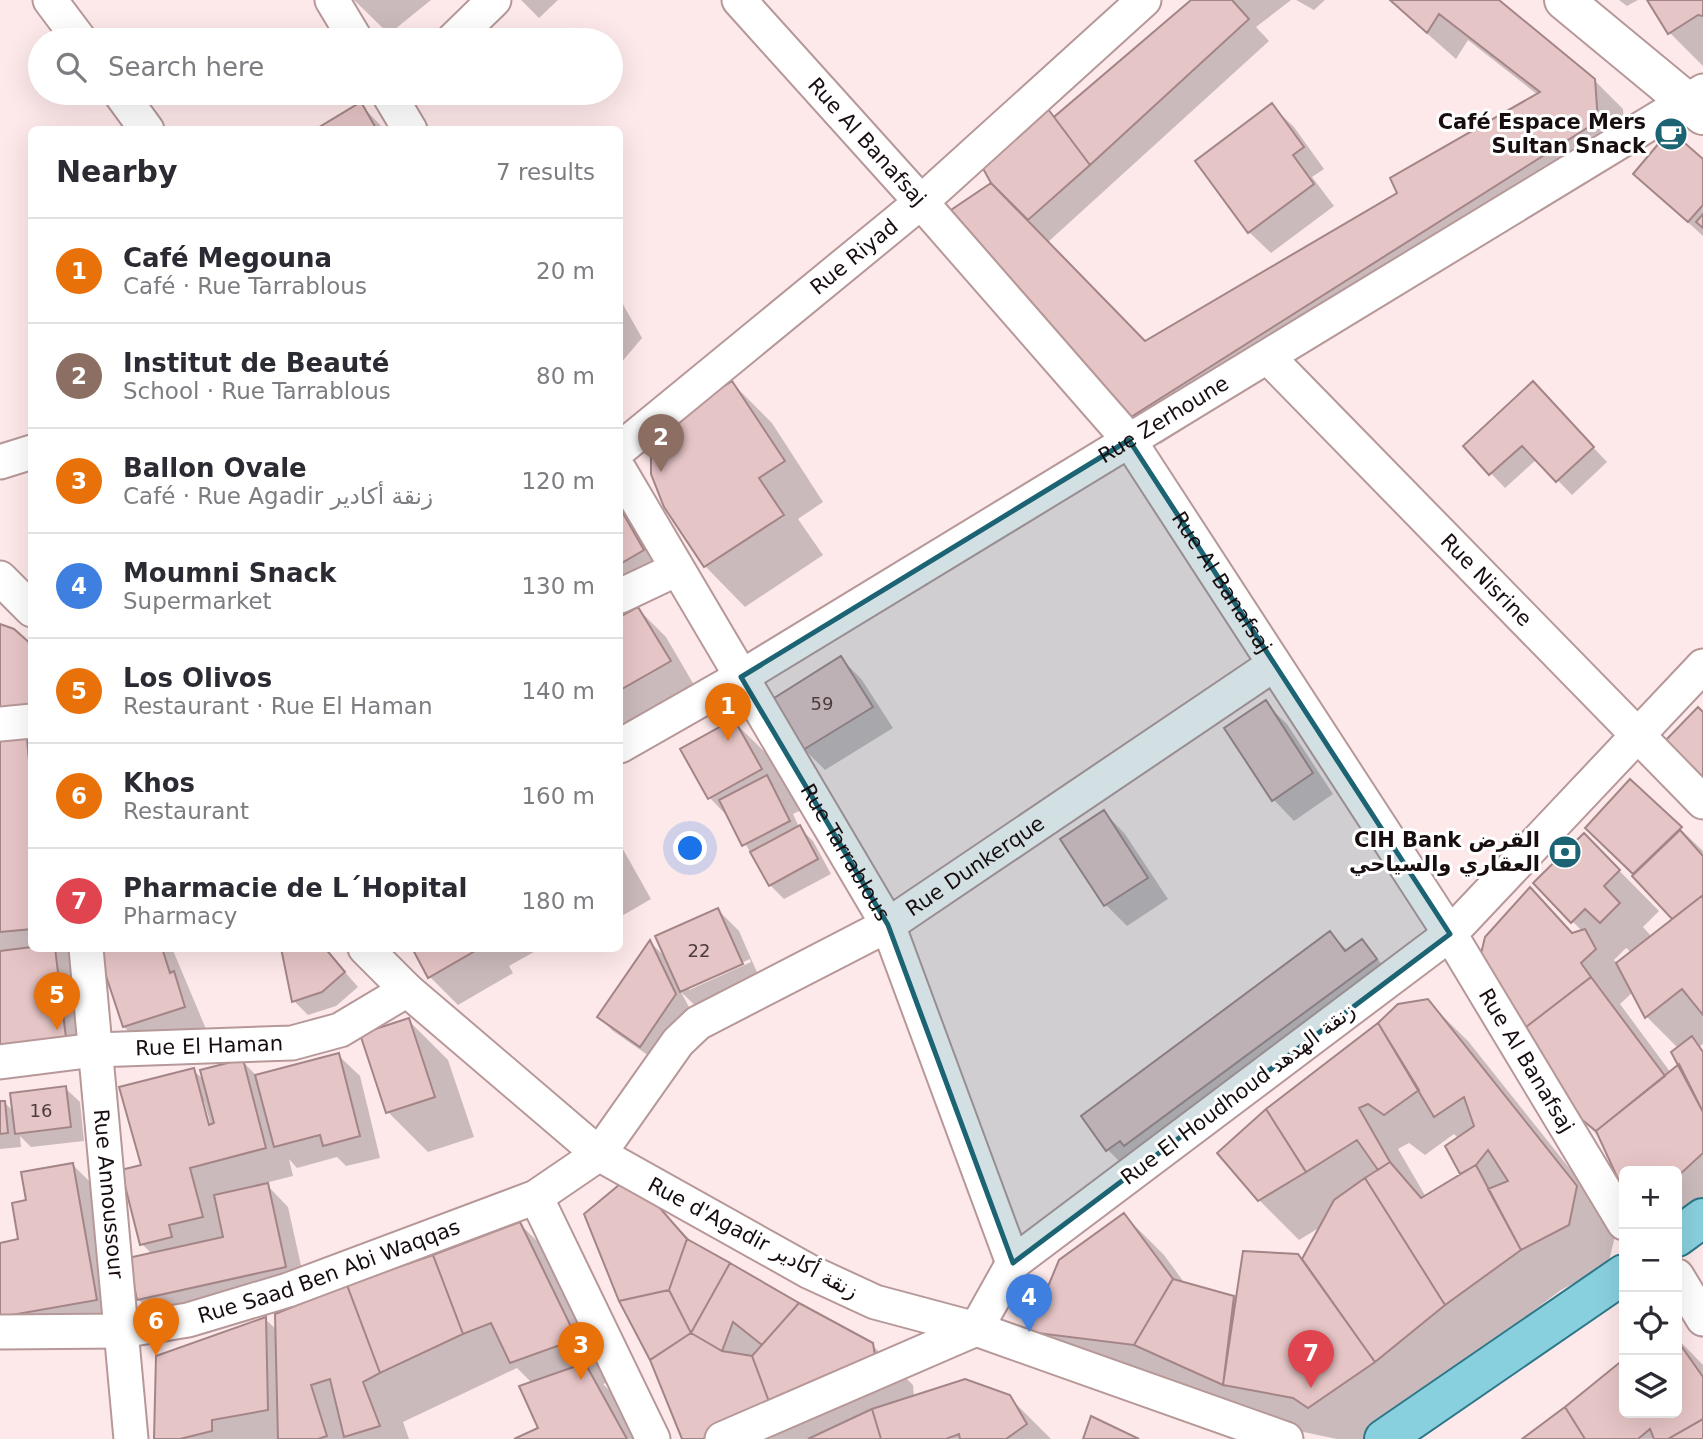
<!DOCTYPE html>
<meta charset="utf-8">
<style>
:root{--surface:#fff;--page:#f2f2f3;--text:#2b2b33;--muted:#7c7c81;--line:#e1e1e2;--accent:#7c3aed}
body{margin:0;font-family:"DejaVu Sans",Cairo,sans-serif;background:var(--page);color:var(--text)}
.controls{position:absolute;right:21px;bottom:21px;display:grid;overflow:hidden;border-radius:10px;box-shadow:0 7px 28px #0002}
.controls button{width:63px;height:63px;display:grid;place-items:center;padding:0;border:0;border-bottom:2px solid var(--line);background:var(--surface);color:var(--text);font:35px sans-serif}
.you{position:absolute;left:691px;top:849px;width:24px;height:24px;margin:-18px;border:5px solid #fff;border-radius:50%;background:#1a73e8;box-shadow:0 0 0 10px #1a73e833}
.badge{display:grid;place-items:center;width:46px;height:46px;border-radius:50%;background:var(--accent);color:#fff;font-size:23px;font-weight:700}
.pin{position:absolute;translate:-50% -58px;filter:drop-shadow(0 2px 4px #0008)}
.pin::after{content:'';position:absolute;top:37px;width:24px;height:21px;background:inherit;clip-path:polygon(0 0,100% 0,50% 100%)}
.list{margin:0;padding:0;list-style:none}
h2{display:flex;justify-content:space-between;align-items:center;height:91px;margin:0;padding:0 28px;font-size:30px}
h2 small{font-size:23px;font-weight:400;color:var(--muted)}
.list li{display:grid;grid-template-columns:46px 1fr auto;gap:21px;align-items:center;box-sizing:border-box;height:105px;padding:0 28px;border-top:2px solid var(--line)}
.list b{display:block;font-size:26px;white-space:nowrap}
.list p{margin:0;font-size:23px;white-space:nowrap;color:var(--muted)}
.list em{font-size:23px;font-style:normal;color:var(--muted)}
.icon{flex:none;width:38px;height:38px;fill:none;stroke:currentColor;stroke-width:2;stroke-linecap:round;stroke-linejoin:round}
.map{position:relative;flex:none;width:1703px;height:1439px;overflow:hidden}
.search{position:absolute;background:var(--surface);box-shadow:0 7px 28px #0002;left:28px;top:28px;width:595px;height:77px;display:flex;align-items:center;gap:18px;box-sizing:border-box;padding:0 24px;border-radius:38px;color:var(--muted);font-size:26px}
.panel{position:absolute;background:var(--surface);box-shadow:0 7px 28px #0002;left:28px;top:126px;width:595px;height:826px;border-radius:10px}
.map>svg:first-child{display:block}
.shadow{fill:#0003;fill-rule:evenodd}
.building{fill:#e6c5c6;stroke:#a48587;stroke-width:2}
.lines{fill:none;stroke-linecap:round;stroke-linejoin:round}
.minor-casing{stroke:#b79899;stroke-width:37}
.tertiary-casing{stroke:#b79899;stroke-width:42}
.primary-casing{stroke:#2e7789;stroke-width:42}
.minor{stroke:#fff;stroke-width:33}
.tertiary{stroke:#fff;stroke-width:38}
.primary{stroke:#89d0df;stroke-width:38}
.marked{fill:#1c6373;fill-opacity:0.2;stroke:#1c6373;stroke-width:5;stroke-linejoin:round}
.labels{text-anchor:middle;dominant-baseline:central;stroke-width:6;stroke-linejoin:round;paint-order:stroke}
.number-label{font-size:18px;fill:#4c3c3d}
.poi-label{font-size:21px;font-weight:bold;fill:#190e0f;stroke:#fff;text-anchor:end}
.street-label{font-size:21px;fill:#190e0f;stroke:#fff}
</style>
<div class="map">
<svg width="1703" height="1439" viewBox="0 0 1703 1439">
<rect width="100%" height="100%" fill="#fee9ea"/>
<path class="shadow" d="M354,0H431L389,34Z
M521,0H558L539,18Z
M1194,0H1291L1256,27L1269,41L1048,242L1146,343L1399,193L1538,95L1468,40L1456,59L1389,0H1496L1594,80L1623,109L1626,150L1160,444L1132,416L954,210L994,183L1045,107L1056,118Z
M1296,0H1325L1314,10Z
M1619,0H1638L1627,6Z
M1649,0H1703V66L1670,33Z
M360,104L385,130H318Z
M1272,106L1294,127L1324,169L1312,177L1334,206L1271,253L1249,232L1197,161Z
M1703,161V236L1635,174Z
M620,299L642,338L620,364Z
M732,383L772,423L823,502L798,519L823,555L745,607L705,566Z
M1547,398L1607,462L1572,495L1537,459L1505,488L1465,446Z
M620,495L664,572L620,580Z
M638,609L666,637L697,690L620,734V619Z
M0,626L32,648V948H81L93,1066L0,1052Z
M841,658L862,680L893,728L825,770L804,749Z
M1265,703L1287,724L1333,794L1294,821L1273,799Z
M733,721L774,761L801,810L793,814L799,827L813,841L831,874L784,899L770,885L731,820L710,798L683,750Z
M1630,781L1703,851V1044L1699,1047L1703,1050V1224H1677V1171H1624V1182L1601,1139L1573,1110L1530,890L1574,934L1583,932L1535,883L1584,835L1659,911L1643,927L1652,937L1675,920L1588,828ZM1626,948L1632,953L1618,964L1614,960ZM1633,992L1647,1017L1679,1049L1681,1065L1671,1073L1620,1004Z
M1104,812L1125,834L1168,899L1127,926L1106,905L1062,839Z
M620,844L651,899L620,917Z
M718,910L739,931L763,986L702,1012L681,992L690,1009L655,1060L613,1031L599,1017L650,942L667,959ZM750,959L751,962L689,990V986Z
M1330,933L1348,951L1361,941L1397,981L1129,1171L1108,1150Z
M172,948L206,1029L145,1048L124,1027L99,950Z
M324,948L358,987L336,1006L308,1015L294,1001Z
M414,948H541L509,966L513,973L458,1005L430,977Z
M1427,1001L1468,1041L1617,1228L1608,1265L1561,1290L1362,1439H1337L1265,1424L1031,1331L1124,1215L1164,1255L1186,1285L1235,1298L1244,1253L1303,1262L1322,1226L1299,1240L1259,1200L1267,1110L1399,1006ZM1454,1134L1459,1139L1447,1147L1462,1174L1426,1197L1398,1149L1409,1143L1425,1155Z
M408,1020L448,1060L474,1137L428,1152L388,1112Z
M338,1055L360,1076L380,1158L346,1166L337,1157L297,1168L289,1159L293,1176L265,1183L288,1207L306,1288L160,1321L138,1299L152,1254L142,1244L143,1166L193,1070L205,1081L242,1061L257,1076ZM201,1101H204L213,1133L209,1134Z
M65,1088L80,1102L84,1141L31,1147L20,1136L21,1147L0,1149V1103H5L14,1112Z
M73,1165L94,1186L117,1321L0,1323V1244L20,1241L28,1202Z
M630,1178L696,1246L872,1345L913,1385L914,1397H1009L1051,1439H684Z
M520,1224L560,1264L616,1380L603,1384L624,1405L643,1439H518L540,1429L532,1383L517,1368L403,1422L409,1439H156L265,1319L278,1331Z
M1677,1338L1703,1365V1439H1525L1624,1361V1413H1677Z"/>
<path class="building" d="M1191,0H1232L1249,19L1090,165L1054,117Z
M1390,0H1499L1595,79L1598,121L1131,417L951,210L991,183L1145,341L1397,193L1390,178L1540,92L1439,14L1427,33Z
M1647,0H1703V16L1698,15L1668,34Z
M361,102L377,130L316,129Z
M1272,103L1304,147L1293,155L1314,184L1248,233L1195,161Z
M1045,105L1090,165L1028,220L991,183L981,165Z
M1670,130L1703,159V205L1688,222L1633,174Z
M1703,214V228L1696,222Z
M732,381L785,461L759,478L784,515L704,567L664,507L651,474V453L672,421Z
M1533,381L1594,447L1556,482L1522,446L1489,475L1463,446Z
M620,508L644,550L620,564Z
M638,607L671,661L620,690V617Z
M0,624L14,629L32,645V716L0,721Z
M841,656L873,707L803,750L771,700Z
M1266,700L1313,773L1272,801L1224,728Z
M1698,707L1703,712V784L1662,744Z
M734,719L762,769L708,799L680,749Z
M26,729L32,792V929L0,932V731Z
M767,775L790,821L742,846L719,800Z
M1630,779L1682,827L1633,874L1585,828Z
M1104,810L1148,878L1104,906L1060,839Z
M800,825L818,859L769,886L750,852Z
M1680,830L1703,856V895L1672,919L1632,876Z
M1584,833L1620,870L1604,886L1620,903L1600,923L1585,909L1571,923L1533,883Z
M1530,887L1572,933L1585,929L1596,949L1581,963L1591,977L1517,1034L1479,962L1485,937Z
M1703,895V1015L1682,989L1645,1018L1616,963Z
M718,908L743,964L680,992L655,936Z
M1330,931L1345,951L1362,939L1377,959L1124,1146L1120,1141L1106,1151L1081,1116Z
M650,940L676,994L640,1047L597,1017Z
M32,947L55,948L66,1038L0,1046V951Z
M162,948L170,973L174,971L185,1007L123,1027L97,949Z
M281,948H325L345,972L322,992L292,1002Z
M412,948H480L428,978Z
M1591,977L1665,1076L1596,1131L1571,1111L1517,1034Z
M1428,999L1577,1186L1569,1225L1521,1250L1488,1189L1508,1181L1488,1150L1476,1165L1460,1174L1445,1146L1474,1126L1464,1097L1434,1117L1378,1023L1398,1004Z
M409,1018L435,1097L386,1113L360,1034Z
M1378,1023L1419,1090L1384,1115L1368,1104L1359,1108L1390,1162L1378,1170L1357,1140L1306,1172L1266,1109Z
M1692,1036L1703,1052V1112L1671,1052Z
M339,1053L360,1136L323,1146L320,1135L274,1147L255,1075Z
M243,1059L266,1148L190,1168L203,1217L169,1225L172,1237L140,1245L121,1170L141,1165L119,1087L194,1068L209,1125L214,1123L200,1070Z
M1679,1064L1703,1112V1153L1677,1177V1171H1624V1181L1618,1179L1596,1131Z
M66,1086L71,1127L15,1134L10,1093Z
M0,1101H5L8,1133L0,1134Z
M1266,1109L1306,1172L1258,1201L1217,1153Z
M1390,1162L1421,1198L1476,1165L1521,1250L1445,1305L1365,1178Z
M73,1163L97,1300L0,1317V1243L18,1239L12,1203L26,1200L21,1172Z
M631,1175L687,1239L669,1290L619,1301L584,1214Z
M1365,1178L1445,1305L1375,1362L1302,1259L1334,1200Z
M268,1183L286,1267L137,1300L128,1258L223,1237L214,1195Z
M1124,1213L1173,1279L1134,1345L1029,1332L1059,1260Z
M520,1222L577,1339L510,1363L491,1323L463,1334L433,1255Z
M687,1239L730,1263L691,1333L669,1290Z
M1243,1251L1298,1254L1375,1362L1308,1408L1293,1398L1223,1385Z
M433,1255L463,1334L380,1373L347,1285Z
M730,1263L799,1303L762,1345L733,1322L722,1351L691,1333Z
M1173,1279L1234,1296L1223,1385L1134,1345Z
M347,1285L380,1373L363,1382L380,1426L344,1437L330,1379L311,1385L327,1436L318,1439H278L275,1314Z
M669,1290L691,1333L650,1360L619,1301Z
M799,1303L873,1343L876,1362L771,1407L752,1356Z
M266,1317L268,1410L212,1420V1431L180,1439H154L156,1356Z
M691,1333L722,1351L752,1356L771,1407L703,1439H682L650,1360Z
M1677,1340L1703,1377V1419L1668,1439H1654L1650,1429L1638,1439H1585L1565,1407L1624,1359V1413H1677Z
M585,1363L627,1439H514L538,1428L519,1386Z
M965,1379L1010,1395L1027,1424L1006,1439H960L959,1434L946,1439H881L872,1409Z
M1565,1407L1585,1439H1522Z
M872,1409L881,1439H808Z
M1091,1416L1139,1439H1083Z
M1703,1419V1439H1668Z"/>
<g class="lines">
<defs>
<g id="minor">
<path d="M50,0L80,40"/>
<path d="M332,0L356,40"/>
<path id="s1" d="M739,0L921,202L1129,440L1450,934L1624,1223"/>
<path d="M453,40L494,0"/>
<path d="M120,93L147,130"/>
<path d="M388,93L410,130"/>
<path id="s2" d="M1268,357L1703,802"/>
<path id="s3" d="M620,449L921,202L1144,0"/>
<path d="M0,462L32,452"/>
<path id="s4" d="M620,471L888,925L1013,1263"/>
<path d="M0,578L32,610"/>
<path d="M620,596L677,569"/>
<path d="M0,724L32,721"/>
<path id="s5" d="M620,746L741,677L1703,91"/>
<path id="s6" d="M86,948L131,1439"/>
<path d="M365,948L407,990L599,1154L810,1272L875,1302L976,1329L1286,1439"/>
<path id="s7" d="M0,1062L95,1050L292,1043L340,1030L407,990"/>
<path d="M536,1197L653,1439"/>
<path d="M1677,1276L1703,1319"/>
<path id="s8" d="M0,1332L121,1331L188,1320L288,1290L536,1197L599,1154L678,1042L698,1023L888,925L1273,665"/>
<path d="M722,1439L976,1329L1013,1263L1450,934L1703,666"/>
</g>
<path id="tertiary" d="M1564,0L1703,115"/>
<path id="primary" d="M1677,1237L1703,1218
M1384,1439L1624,1274"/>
</defs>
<use href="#minor" class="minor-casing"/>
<use href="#tertiary" class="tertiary-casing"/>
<use href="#primary" class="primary-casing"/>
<use href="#minor" class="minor"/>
<use href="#tertiary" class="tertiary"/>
<use href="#primary" class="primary"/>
</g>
<path class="marked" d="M1129,440L1450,934L1013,1263L888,925L741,677Z"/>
<defs>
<symbol id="cafe-disc" viewBox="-11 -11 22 22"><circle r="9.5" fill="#1c6373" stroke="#fff"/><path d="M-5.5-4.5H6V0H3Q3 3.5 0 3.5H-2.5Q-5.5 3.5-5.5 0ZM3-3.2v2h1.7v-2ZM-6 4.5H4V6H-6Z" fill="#fff"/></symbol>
<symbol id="bank-disc" viewBox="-11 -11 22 22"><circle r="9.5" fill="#1c6373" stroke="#fff"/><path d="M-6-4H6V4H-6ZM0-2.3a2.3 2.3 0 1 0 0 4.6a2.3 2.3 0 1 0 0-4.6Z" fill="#fff"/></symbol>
</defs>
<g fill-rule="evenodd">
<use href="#cafe-disc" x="1652" y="115" width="38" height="38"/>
<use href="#bank-disc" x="1546" y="833" width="38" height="38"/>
</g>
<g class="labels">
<g class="number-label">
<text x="822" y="703">59</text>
<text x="699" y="950">22</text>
<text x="41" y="1110">16</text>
</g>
<g class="poi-label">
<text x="1646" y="122">Café Espace Mers<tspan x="1646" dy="24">Sultan Snack</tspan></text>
<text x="1540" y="840">CIH Bank القرض<tspan x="1540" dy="24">العقاري والسياحي</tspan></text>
</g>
<g class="street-label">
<text stroke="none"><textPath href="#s1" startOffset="191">Rue Al Banafsaj</textPath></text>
<text stroke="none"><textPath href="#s3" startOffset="303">Rue Riyad</textPath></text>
<text stroke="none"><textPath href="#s5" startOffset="634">Rue Zerhoune</textPath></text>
<text stroke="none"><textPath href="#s2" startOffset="312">Rue Nisrine</textPath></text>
<text stroke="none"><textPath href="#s1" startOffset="758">Rue Al Banafsaj</textPath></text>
<text stroke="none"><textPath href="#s4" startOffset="443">Rue Tarrablous</textPath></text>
<text stroke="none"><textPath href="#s8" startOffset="1118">Rue Dunkerque</textPath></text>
<text stroke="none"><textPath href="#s7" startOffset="210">Rue El Haman</textPath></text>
<text stroke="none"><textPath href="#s1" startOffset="1325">Rue Al Banafsaj</textPath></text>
<text transform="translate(1238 1094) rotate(-37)">Rue El Houdhoud زنقة الهدهد</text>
<text stroke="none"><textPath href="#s6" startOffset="247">Rue Annoussour</textPath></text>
<text transform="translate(753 1238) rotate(28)">Rue d'Agadir زنقة أكادير</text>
<text stroke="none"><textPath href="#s8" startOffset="338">Rue Saad Ben Abi Waqqas</textPath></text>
</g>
</g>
</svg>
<div class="controls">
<button>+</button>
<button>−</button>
<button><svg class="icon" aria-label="locate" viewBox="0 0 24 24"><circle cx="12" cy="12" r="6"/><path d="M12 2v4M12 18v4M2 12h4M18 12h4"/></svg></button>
<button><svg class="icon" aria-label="layers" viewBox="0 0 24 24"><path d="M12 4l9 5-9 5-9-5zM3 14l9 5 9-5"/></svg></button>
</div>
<div class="you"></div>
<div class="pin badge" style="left:728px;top:741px;background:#e8710a">1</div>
<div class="pin badge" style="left:661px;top:472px;background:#8d6e63">2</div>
<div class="pin badge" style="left:581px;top:1380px;background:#e8710a">3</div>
<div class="pin badge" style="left:1029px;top:1332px;background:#3f7fe0">4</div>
<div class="pin badge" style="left:57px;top:1030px;background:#e8710a">5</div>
<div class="pin badge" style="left:156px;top:1356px;background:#e8710a">6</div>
<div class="pin badge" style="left:1311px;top:1388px;background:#e0444e">7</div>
<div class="search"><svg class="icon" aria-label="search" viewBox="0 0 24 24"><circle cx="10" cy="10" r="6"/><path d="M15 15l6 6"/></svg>Search here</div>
<section class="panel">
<h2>Nearby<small>7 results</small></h2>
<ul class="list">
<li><span class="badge" style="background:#e8710a">1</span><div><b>Café Megouna</b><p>Café · Rue Tarrablous</p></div><em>20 m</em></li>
<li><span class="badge" style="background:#8d6e63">2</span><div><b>Institut de Beauté</b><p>School · Rue Tarrablous</p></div><em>80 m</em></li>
<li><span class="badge" style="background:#e8710a">3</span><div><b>Ballon Ovale</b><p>Café · Rue Agadir زنقة أكادير</p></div><em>120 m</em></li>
<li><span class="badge" style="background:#3f7fe0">4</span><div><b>Moumni Snack</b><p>Supermarket</p></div><em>130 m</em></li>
<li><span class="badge" style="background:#e8710a">5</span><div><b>Los Olivos</b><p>Restaurant · Rue El Haman</p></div><em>140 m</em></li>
<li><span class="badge" style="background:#e8710a">6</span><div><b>Khos</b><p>Restaurant</p></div><em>160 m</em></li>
<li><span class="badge" style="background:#e0444e">7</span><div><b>Pharmacie de L´Hopital</b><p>Pharmacy</p></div><em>180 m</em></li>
</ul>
</section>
</div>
